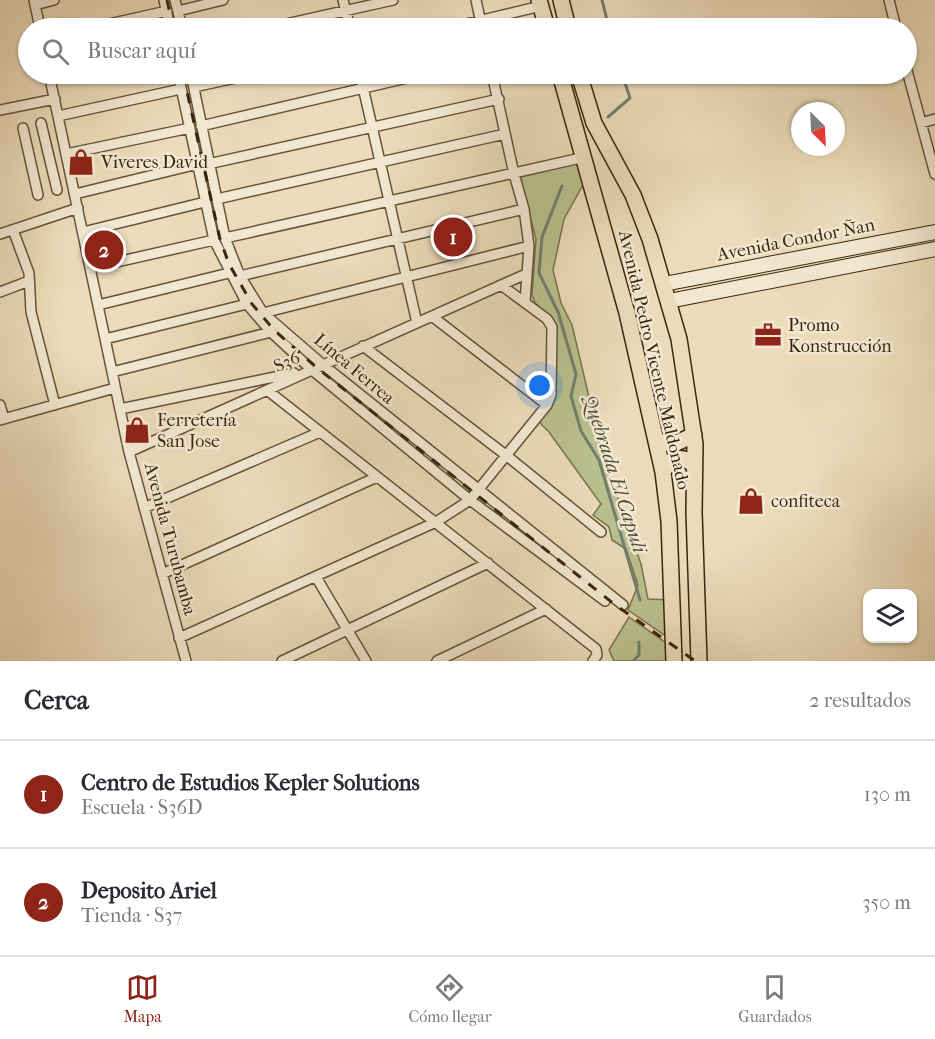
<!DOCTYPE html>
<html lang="es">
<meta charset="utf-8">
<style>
:root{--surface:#fff;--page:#f2f2f3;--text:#2b2b33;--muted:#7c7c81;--line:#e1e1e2;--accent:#8f2418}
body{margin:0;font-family:"IM FELL French Canon",serif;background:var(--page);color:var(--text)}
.controls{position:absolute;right:18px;bottom:18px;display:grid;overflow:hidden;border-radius:12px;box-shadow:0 2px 4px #0004}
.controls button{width:54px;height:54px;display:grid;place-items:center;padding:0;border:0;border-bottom:2px solid var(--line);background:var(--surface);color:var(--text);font:30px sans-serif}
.compass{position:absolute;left:791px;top:102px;width:54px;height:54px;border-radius:50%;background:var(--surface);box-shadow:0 2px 4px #0004;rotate:156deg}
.you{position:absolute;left:540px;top:386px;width:21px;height:21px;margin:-15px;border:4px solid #fff;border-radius:50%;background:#1a73e8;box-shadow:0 0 0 9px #1a73e833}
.badge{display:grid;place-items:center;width:39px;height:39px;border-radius:50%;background:var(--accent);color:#fff;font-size:20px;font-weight:700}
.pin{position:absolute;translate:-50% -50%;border:3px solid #fff;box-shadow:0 2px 6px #0006}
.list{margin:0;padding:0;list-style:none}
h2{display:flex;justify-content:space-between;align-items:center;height:78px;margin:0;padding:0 24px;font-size:26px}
h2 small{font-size:20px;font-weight:400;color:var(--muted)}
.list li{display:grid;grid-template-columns:39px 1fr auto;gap:18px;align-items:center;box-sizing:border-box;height:108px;padding:0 24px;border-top:2px solid var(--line)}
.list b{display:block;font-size:22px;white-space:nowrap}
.list p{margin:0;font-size:20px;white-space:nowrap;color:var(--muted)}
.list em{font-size:20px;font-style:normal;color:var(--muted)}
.icon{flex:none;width:33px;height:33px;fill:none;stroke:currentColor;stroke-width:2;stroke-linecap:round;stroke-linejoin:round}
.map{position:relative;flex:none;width:935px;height:661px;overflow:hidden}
.search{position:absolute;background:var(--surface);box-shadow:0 2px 4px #0004;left:18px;right:18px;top:18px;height:66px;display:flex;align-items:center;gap:15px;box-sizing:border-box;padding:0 21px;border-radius:33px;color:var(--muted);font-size:22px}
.sheet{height:294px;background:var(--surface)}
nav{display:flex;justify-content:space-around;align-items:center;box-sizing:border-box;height:84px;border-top:2px solid var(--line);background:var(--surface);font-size:16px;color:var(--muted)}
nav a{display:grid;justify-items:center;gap:3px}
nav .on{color:var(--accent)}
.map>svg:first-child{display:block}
.green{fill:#b9c08e;stroke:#79734e;stroke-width:1.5}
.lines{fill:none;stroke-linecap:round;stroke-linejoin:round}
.stream{stroke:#727f6d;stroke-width:3}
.minor-casing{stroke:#665338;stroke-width:12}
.secondary-casing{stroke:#39260d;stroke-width:16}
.primary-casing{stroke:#39260d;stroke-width:18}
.minor{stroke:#f2e8d2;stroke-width:9}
.secondary{stroke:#f2e8d2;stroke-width:14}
.primary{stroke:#ebdbba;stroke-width:15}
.rail{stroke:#39260d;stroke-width:3;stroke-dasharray:10 10;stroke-linecap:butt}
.labels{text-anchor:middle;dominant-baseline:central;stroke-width:5;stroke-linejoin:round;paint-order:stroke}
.poi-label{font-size:18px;fill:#39260d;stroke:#f2e8d2;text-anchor:start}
.street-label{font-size:18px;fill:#39260d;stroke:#f2e8d2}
.water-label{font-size:20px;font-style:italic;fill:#514b35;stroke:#f2e8d2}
</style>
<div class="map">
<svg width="935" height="661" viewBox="0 0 935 661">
<rect width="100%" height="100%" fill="#ebdbba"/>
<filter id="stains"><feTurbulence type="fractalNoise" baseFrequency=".00333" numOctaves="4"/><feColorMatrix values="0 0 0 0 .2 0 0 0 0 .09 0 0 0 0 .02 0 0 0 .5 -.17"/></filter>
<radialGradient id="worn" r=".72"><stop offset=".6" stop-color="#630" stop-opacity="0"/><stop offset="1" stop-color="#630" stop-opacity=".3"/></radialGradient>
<path class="green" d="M581,162L584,183L564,219L553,270L561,303L572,325L602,452L641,564L648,599L668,600L670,639L628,610L638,585L626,549L612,540L609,527L593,515L601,504L549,432L538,421L555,397V330L549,317L535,303L532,295L536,239L520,177Z
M629,617L669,645V661H614L609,650Z"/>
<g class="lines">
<path class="stream" d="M602,0L609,28
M608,117L630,98L622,74
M562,186L542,237L539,273L558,312L576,374L571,396L581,431L599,460L640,600
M633,661L639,655V642"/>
<defs>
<path id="minor" d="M34,0L40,28
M164,0L170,28
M175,0L182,28
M343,0L350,28
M476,0L482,28
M889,0L896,28
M35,5L54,0
M178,11L223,0
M91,28L167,11
M268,28L393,0
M449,28L541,6
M906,67L935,174
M49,74L129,452L186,661
M178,74L214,240L247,304L271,332L311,369L470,500L605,601
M191,74L225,238L240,276L263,313L322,364L623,605
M360,74L417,323
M492,74L514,174L524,209L529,246L525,303
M50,77L64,74
M194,87L254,74
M0,110L55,99
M58,116L181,89
M41,123L57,190
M921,123L935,119
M201,126L424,74
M23,128L38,195
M66,154L190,128
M208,164L499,99
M75,194L198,164
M217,199L505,134
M13,230L29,273L31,312L55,405
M83,232L205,202
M0,234L78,208
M225,238L585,157
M90,268L214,240
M240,276L524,209
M0,292L29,281
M98,305L229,273
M263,313L529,246
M433,317L547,405
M105,339L247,304
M363,346L507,456L601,532
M112,372L271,332
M267,390L596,649L597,655L593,661
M0,405L4,419
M120,409L294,373
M0,420L115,388
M129,452L526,274
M144,508L320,432
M162,574L377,477
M316,577L366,661
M179,638L436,522L470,500L547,405L551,395L552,327L547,319L501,285
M282,661L488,563
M437,661L546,609"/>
<path id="secondary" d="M664,284L935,232
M669,301L935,249"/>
<path id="primary" d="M539,0L547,28
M561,0L568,28
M560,74L627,313L663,472L669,521L674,661
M579,74L594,123L633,195L650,239L679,339L695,444L694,512L699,661
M656,441L674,444L694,435
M663,472C670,458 683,453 694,466"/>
</defs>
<use href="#minor" class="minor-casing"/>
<use href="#secondary" class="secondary-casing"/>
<use href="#primary" class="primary-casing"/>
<use href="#minor" class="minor"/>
<use href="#secondary" class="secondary"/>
<use href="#primary" class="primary"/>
<path class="rail" d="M167,0L173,28
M183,74L220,239L229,264L252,304L274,330L316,367L614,604L695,661"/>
</g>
<defs>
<symbol id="shop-bare" viewBox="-9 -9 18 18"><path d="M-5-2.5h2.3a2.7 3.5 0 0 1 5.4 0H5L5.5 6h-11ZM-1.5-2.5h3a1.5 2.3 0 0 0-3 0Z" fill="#8f2418" stroke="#f2e8d2" stroke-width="2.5" paint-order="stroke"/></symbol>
<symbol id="office-bare" viewBox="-9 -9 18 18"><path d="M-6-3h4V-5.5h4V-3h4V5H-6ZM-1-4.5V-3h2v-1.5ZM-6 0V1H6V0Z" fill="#8f2418" stroke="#f2e8d2" stroke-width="2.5" paint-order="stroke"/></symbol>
</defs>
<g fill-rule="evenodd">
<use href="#shop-bare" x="62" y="143" width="38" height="38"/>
<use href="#office-bare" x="749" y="316" width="38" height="38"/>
<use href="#shop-bare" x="118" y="411" width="38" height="38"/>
<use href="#shop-bare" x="732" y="482" width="38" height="38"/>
</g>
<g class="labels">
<g class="poi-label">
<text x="101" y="162">Viveres David</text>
<text x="788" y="325">Promo<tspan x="788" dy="21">Konstrucción</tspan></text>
<text x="157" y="420">Ferretería<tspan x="157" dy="21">San Jose</tspan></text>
<text x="771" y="501">confiteca</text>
</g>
<g class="street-label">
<text transform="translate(796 240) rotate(-11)">Avenida Condor Ñan</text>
<text transform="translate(654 360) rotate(77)">Avenida Pedro Vicente Maldonado</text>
<text transform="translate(287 362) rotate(-25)">S36</text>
<text transform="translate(354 369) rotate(40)">Línea Ferrea</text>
<text transform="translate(170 539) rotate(75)">Avenida Turubamba</text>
</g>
<g class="water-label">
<text transform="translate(615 474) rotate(72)">Quebrada El Capuli</text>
</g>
</g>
<rect width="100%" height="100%" filter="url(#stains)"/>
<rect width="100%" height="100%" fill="url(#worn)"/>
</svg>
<div class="controls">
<button><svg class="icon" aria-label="layers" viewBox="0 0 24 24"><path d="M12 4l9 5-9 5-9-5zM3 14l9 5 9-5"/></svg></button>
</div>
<svg class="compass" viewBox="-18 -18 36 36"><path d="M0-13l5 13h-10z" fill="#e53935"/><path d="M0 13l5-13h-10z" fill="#7c7c81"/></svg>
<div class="you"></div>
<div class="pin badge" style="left:453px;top:237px">1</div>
<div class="pin badge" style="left:104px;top:250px">2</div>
<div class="search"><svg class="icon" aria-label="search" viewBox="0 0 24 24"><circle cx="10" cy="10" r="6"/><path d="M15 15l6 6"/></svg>Buscar aquí</div>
</div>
<section class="sheet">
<h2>Cerca<small>2 resultados</small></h2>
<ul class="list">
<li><span class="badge">1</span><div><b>Centro de Estudios Kepler Solutions</b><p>Escuela · S36D</p></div><em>130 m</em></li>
<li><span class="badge">2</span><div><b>Deposito Ariel</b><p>Tienda · S37</p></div><em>350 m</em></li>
</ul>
</section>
<nav>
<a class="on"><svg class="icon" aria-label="map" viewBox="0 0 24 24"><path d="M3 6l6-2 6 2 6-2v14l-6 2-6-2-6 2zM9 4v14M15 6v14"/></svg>Mapa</a>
<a><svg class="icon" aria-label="directions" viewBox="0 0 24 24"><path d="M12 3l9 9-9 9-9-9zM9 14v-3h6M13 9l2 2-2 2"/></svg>Cómo llegar</a>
<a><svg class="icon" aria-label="saved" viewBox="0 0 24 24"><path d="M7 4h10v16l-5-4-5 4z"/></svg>Guardados</a>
</nav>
